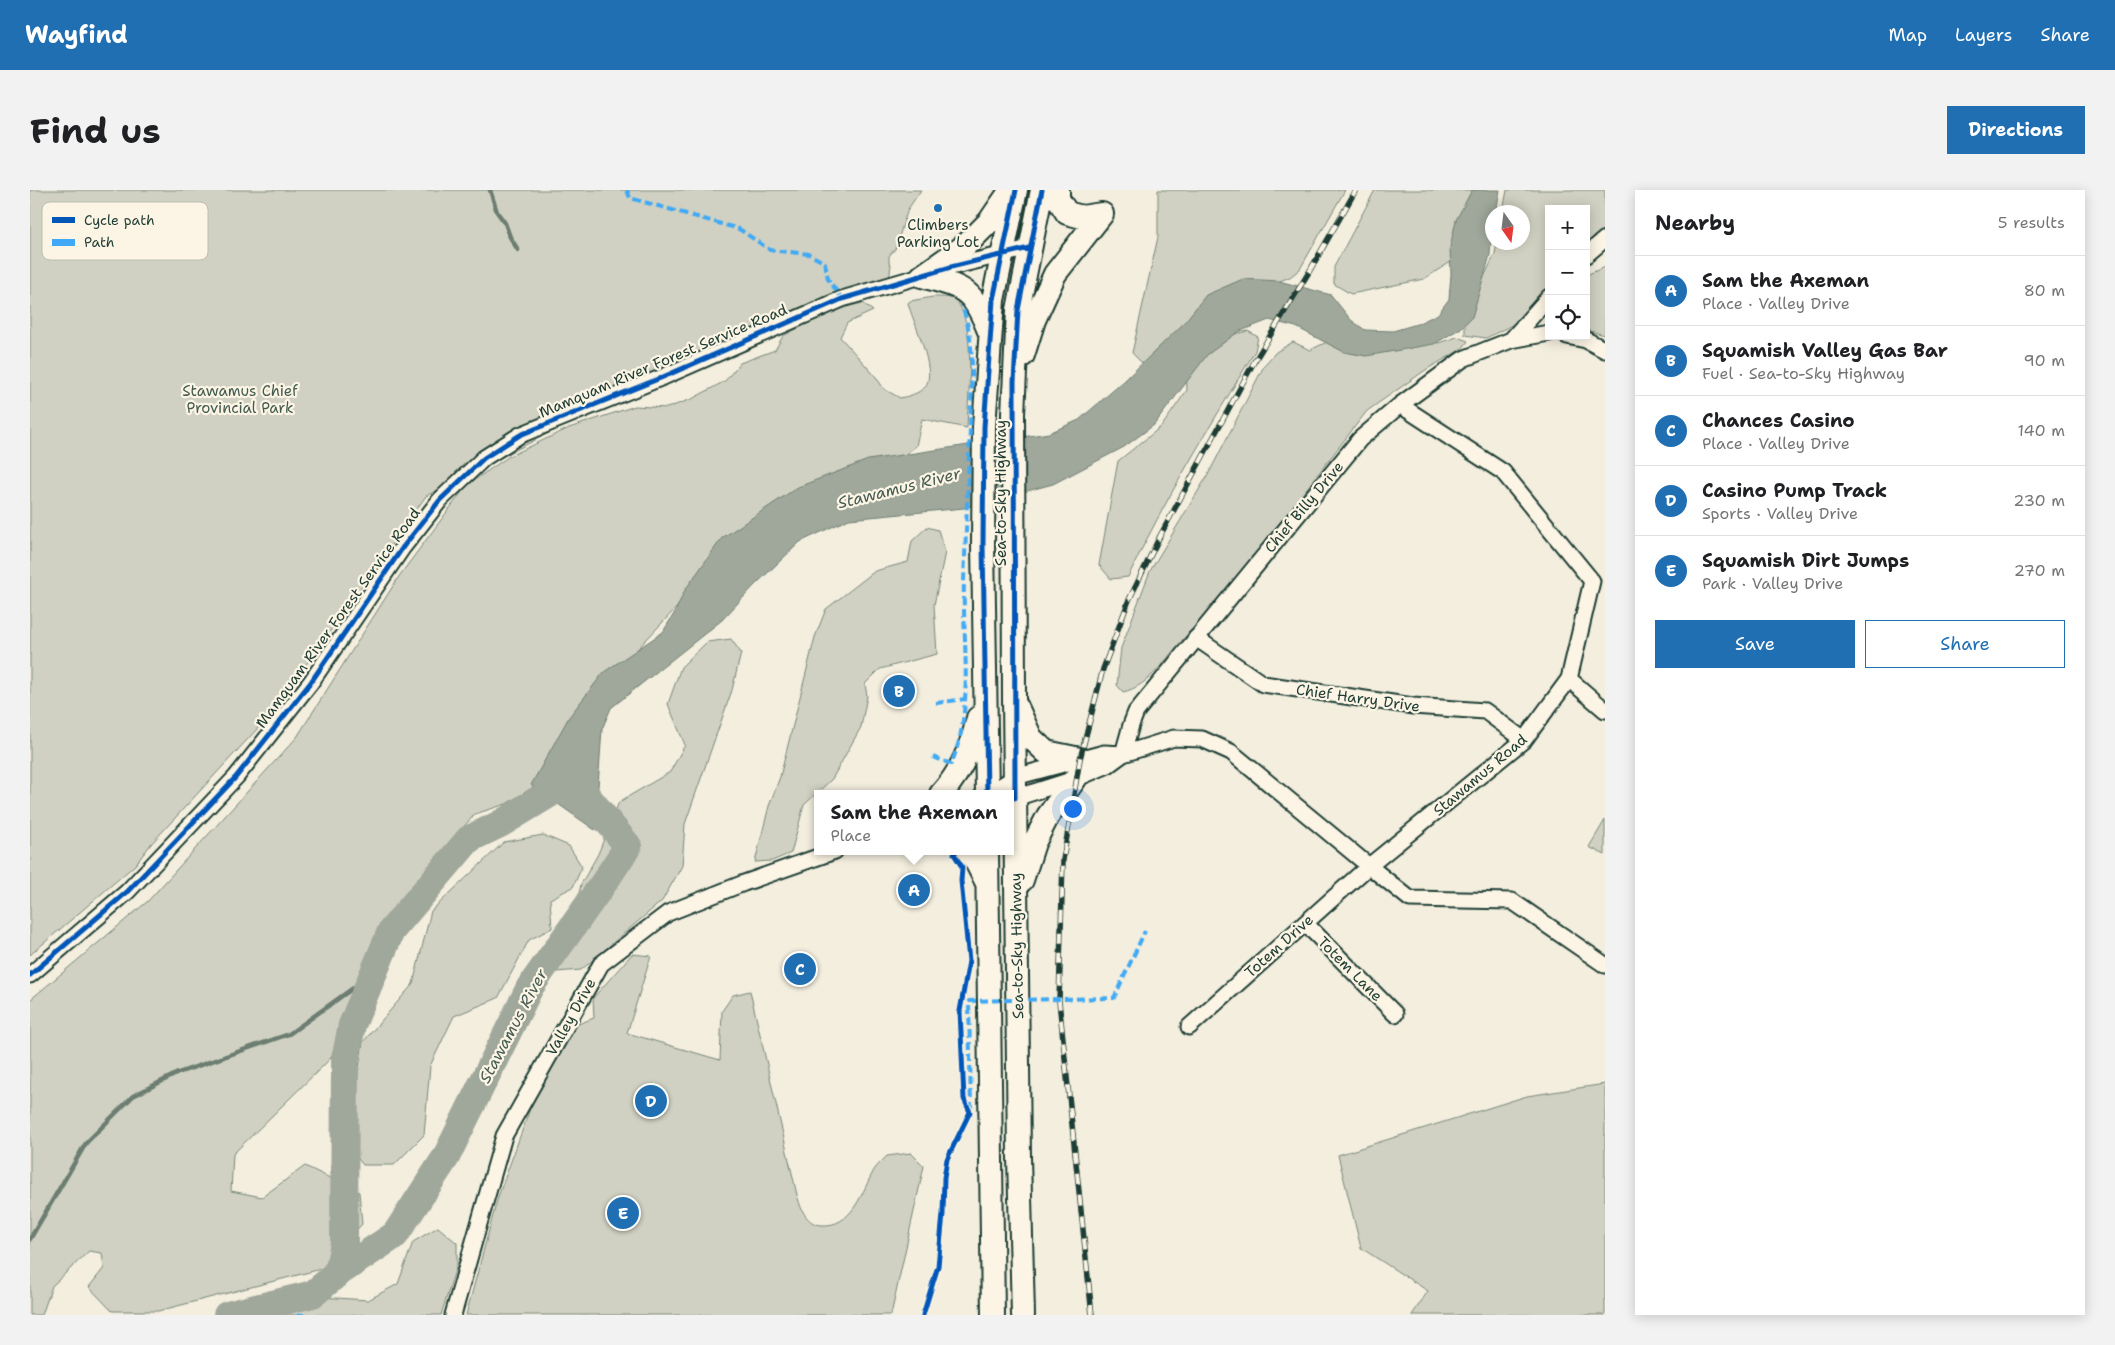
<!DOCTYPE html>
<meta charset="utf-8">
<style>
:root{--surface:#fff;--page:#f2f2f2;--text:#202124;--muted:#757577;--line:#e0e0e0;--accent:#1f6fb2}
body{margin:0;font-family:"Shantell Sans",sans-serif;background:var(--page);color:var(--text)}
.controls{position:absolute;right:15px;top:15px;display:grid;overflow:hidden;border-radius:0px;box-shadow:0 2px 12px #0003}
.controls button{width:45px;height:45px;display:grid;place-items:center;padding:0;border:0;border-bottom:1px solid var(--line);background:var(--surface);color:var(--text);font:25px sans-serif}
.compass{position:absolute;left:1455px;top:15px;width:45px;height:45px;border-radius:50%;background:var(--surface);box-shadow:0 2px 12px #0003;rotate:166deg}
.you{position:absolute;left:1042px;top:618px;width:18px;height:18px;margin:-12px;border:4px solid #fff;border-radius:50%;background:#1a73e8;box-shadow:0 0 0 8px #1a73e833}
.badge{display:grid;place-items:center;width:32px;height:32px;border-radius:50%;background:var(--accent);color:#fff;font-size:16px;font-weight:700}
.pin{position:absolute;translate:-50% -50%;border:2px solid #fff;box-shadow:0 1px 5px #0006}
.popup{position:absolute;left:784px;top:600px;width:200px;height:65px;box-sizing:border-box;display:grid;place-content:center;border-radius:0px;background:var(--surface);filter:drop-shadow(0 1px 4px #0005);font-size:16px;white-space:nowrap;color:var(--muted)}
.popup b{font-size:19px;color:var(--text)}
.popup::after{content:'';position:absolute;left:50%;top:100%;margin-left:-10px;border:10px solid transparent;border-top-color:var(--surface)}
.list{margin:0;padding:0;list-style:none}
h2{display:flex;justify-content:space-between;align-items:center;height:65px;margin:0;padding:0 20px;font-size:21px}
h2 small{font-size:16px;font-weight:400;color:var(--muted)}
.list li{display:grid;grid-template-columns:32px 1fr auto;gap:15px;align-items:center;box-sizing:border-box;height:70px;padding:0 20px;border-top:1px solid var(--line)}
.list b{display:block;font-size:19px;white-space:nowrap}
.list p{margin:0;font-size:16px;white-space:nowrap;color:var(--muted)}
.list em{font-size:16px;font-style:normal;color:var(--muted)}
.actions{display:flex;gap:10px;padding:15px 20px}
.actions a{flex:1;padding:11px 0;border:1px solid var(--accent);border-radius:0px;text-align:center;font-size:18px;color:var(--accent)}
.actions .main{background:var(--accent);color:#fff}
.icon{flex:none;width:28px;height:28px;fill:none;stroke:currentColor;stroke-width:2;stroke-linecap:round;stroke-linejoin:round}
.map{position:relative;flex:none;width:1575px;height:1125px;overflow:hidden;border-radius:0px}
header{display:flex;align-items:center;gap:30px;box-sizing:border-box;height:70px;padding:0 25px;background:var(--accent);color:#fff}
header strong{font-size:24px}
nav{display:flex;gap:28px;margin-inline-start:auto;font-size:18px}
.intro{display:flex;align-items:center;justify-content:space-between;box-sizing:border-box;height:120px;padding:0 30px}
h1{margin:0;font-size:35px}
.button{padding:12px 22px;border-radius:0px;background:var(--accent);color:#fff;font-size:18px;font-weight:700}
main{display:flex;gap:30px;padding:0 30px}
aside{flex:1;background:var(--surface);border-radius:0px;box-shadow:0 2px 12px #0003}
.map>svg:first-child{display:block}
.green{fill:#d0d1c2;stroke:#78877b}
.water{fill:#a0a89b;stroke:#6c7d72}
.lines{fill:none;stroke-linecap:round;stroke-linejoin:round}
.stream{stroke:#6c7d72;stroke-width:4.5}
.river{stroke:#a0a89b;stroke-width:28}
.minor-casing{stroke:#1f3d34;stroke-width:19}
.highway-casing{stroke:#1f3d34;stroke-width:26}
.minor{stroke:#fcf5e5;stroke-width:15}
.highway{stroke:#fcf5e5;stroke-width:22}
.rail-casing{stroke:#1f3d34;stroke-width:5.5}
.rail{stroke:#fcf5e5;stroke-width:4;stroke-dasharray:11;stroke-linecap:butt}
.quiet{stroke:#3fa9f5;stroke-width:4;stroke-dasharray:8 4;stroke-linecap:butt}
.cycleway-casing{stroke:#fcf5e5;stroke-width:8}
.cycleway{stroke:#0057b8;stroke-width:5}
.poi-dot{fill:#1f6fb2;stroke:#fcf5e5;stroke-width:2}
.labels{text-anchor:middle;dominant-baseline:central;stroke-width:4.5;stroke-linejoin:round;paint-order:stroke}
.poi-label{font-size:15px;fill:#1f3d34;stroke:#fcf5e5}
.street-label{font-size:15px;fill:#1f3d34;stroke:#fcf5e5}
.park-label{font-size:15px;fill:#425b50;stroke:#fcf5e5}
.water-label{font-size:16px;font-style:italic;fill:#465d53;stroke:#fcf5e5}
.key{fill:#fcf5e5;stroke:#babeb0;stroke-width:1}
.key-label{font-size:14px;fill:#1f3d34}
</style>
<header>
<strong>Wayfind</strong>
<nav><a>Map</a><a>Layers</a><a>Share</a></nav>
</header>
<div class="intro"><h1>Find us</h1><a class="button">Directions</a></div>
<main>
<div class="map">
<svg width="1575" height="1125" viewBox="0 0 1575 1125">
<rect width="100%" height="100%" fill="#f3eede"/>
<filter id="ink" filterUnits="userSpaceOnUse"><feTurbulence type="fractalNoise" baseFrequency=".02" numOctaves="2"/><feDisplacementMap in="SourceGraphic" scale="10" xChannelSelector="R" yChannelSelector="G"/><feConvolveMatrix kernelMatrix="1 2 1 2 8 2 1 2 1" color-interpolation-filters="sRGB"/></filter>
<g filter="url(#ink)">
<path class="green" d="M0,0H891L878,19L865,59L859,66V73L861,74L859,92L560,222L396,306L241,524L121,654L105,675L0,765Z
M1128,0H1315L1270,79L1260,87L1237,96L1114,175L1102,163L1128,47Z
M1345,0H1447L1427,68L1394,89L1321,104L1304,94V77Z
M1477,0H1575V45L1556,57V19H1519V98L1494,129L1456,148L1435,145V126L1465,64L1467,53L1492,52V22H1473Z
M1575,77V145L1556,140V85Z
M903,107C911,107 924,106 928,113C946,139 938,207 937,238L892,229L886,256L869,269L663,400L569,500L513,591L476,614L445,624L416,657L315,824L301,868L203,964L201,1001L232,1007L275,976L329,1002L332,1034L291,1079L128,1121H82L59,1097L74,1078L72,1063L59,1061L22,1096L12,1125H0V810L118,711L267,547L370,385L437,295L478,267L539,238L605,216L637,218L662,209L695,191L710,173L745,160L753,146L805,119L833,113L843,121L817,133L810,147L846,187L854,199L870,208C879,206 888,204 895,197C908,181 882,130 878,113L880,111Z
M1218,141L1228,147L1225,161C1181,235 1135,309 1098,387L1081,389L1069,375L1088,271L1132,236L1157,200L1156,177L1192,147Z
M1427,147L1438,151L1432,159L1397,179L1337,221L1182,420C1172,429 1163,438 1154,448C1136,468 1120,496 1093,502L1087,495L1091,458L1120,381L1179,283L1235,174L1246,162L1263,152L1280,160L1299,151L1389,150L1408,153Z
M897,337L908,340L915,362L904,415L907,464L850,479L835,494L837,506L831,537L802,589L774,615L761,663L742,671L725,672L739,616L750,587L785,447L796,419L845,381L878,372L882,351Z
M701,449L711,463L702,500L655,634L652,676L632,711L551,780L526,782V760L543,733L551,694L568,664L589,612L640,582L655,555L638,514L651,477L677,452Z
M1575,630V665L1559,657Z
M513,645L539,656L552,677L543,697L520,709L522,738L499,750L468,808L424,826L400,876L394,945L364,975H333L308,944L305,910L327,890L333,852L383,794L401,721L474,652Z
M602,764L621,766L597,843L690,870L692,821L703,805L720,801L767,1005C771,1018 775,1034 792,1035C821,1037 831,1005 842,984C845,977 852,971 857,966L881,963L894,976L861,1125H436L468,1007L504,908L543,836L564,828L563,808Z
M1575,894V1125H1382L1398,1101L1331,1058L1308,965L1497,906Z
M408,1037L427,1053V1074L411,1125H236L290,1107L338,1110L368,1094L383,1052Z"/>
<path class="water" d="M1442,0H1470L1466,22H1462L1460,65L1442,127L1431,138L1404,154L1336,166L1314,162L1266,137L1239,130L1208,142L1177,165L1124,235L1094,257L1023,294L934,318L819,329L770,352L725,395L692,430L581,518L572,539L565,640L501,595L539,527L574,482L633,442L645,422L655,400L692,348L768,297L838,270L1019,243L1049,230L1094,191L1153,134L1176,105L1213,89L1249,91L1301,105L1321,130L1335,140L1363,141L1387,134L1408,124L1419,109L1421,84L1420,57L1426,30Z"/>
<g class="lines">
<path class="stream" d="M460,0L467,22L475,33L480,47L488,60
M0,1049L56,953L103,906L148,883L259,844L344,783"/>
<path class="river" d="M308,1083L365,1045L416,967L500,797L575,691L598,656L542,588
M197,1125L283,1104L308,1083L314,1053L315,871L322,835L361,741L439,649L470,634L526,600L541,578"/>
<defs>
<path id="minor" d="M1556,65L1575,49
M1537,146L1556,150L1575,160
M1481,150L1519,107
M1166,448L1233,494L1383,516L1455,521L1494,550
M1539,489L1575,520
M1093,564L1101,535L1106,522L1330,249L1370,215L1433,169L1481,150L1519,143
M958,604L985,587L1074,563L1093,564
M980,607L985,608L1045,589L1078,575L1093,564L1144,548L1172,549L1201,562L1339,676L1494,550L1539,489L1562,391L1473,282L1370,215
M1275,733L1365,824
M0,785L97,702L206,587L281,492L373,357L410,310L454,268L490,245L633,187L812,109L921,77L999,58
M1159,837L1339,676L1380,709L1482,711L1575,775
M423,1125L474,946L571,774L638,723L714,693L805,661"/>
<path id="highway" d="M1028,0V9L1037,23L1052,27L1072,24
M892,86L936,55L959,32L981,0
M892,86C935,98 942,98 959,141
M993,165L1004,130L1025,84L1072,24
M987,517L1001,548L1016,562L1050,569
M911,604C931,582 942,557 948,528
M957,604L953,354L954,237L963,110L986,0
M938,661L944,668L957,693
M957,661L963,1125
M992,690L1004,653L1018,626L1045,589
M993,1125L989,967L984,509L983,224L988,120L1012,0"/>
</defs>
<use href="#minor" class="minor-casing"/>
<use href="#highway" class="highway-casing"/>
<use href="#minor" class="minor"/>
<use href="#highway" class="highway"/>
<defs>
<path id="rail" d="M1062,1125L1029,811L1033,670L1050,569L1073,479L1099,410L1130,346L1224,172L1279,82L1326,0"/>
</defs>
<use href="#rail" class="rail-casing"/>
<use href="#rail" class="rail"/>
<path class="quiet" d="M597,0L600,8L709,39L740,60L779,64L795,73L798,89L812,109
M906,513L935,509
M903,567L921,574C945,521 932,449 934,391C936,341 938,290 940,240C941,199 947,156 932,116
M941,920L939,811L1084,808L1115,741
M268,1125H274"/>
<defs>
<path id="cycleway" d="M957,604L953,354L954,237L963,110L986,0
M985,608L984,192L988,120L1012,0
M0,785L97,702L206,587L281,492L373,357L410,310L454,268L490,245L633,187L812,109L921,77L999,58
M893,1125L908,1076L913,1024L914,988L917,969L940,922L934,909L930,821L939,771L931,691L932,677L924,664L926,661"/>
</defs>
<use href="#cycleway" class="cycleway-casing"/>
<use href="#cycleway" class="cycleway"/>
</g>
</g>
<circle class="poi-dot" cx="908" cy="18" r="5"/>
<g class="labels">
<g class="poi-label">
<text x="908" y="35">Climbers<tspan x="908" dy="17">Parking Lot</tspan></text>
</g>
<g class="street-label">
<text transform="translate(633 171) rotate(-23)">Mamquam River Forest Service Road</text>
<text transform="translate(971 303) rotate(-90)">Sea-to-Sky Highway</text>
<text transform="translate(1274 317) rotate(-50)">Chief Billy Drive</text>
<text transform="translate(308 428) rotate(-54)">Mamquam River Forest Service Road</text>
<text transform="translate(1328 508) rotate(8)">Chief Harry Drive</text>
<text transform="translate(1450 585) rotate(-40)">Stawamus Road</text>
<text transform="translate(987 756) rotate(-91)">Sea-to-Sky Highway</text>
<text transform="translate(1249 756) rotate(-42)">Totem Drive</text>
<text transform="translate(1320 779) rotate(45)">Totem Lane</text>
<text transform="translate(541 827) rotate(-61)">Valley Drive</text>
</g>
<g class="park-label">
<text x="210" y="201">Stawamus Chief<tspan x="210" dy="17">Provincial Park</tspan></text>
</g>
<g class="water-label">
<text transform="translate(869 298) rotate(-14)">Stawamus River</text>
<text transform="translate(483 836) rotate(-62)">Stawamus River</text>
</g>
</g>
<rect x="12" y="12" width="166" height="58" rx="8" class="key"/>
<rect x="22" y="27" width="23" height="6" fill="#0057b8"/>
<rect x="22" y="49" width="23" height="7" fill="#3fa9f5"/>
<g class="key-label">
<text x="54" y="35">Cycle path</text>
<text x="54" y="57">Path</text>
</g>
</svg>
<div class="controls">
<button>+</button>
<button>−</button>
<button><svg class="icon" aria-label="locate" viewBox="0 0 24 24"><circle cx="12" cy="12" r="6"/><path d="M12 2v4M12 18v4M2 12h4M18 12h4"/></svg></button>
</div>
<svg class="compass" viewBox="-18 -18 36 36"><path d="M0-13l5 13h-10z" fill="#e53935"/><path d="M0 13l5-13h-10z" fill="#757577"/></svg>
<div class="you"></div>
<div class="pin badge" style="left:884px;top:700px">A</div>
<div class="popup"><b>Sam the Axeman</b>Place</div>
<div class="pin badge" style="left:869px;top:501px">B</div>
<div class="pin badge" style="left:770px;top:779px">C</div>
<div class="pin badge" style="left:621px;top:911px">D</div>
<div class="pin badge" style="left:593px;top:1023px">E</div>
</div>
<aside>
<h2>Nearby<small>5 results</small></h2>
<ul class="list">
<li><span class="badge">A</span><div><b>Sam the Axeman</b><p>Place · Valley Drive</p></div><em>80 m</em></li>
<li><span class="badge">B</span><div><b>Squamish Valley Gas Bar</b><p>Fuel · Sea-to-Sky Highway</p></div><em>90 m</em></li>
<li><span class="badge">C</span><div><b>Chances Casino</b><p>Place · Valley Drive</p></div><em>140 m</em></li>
<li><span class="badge">D</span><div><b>Casino Pump Track</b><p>Sports · Valley Drive</p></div><em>230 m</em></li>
<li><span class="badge">E</span><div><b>Squamish Dirt Jumps</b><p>Park · Valley Drive</p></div><em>270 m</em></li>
</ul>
<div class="actions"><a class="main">Save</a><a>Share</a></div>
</aside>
</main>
